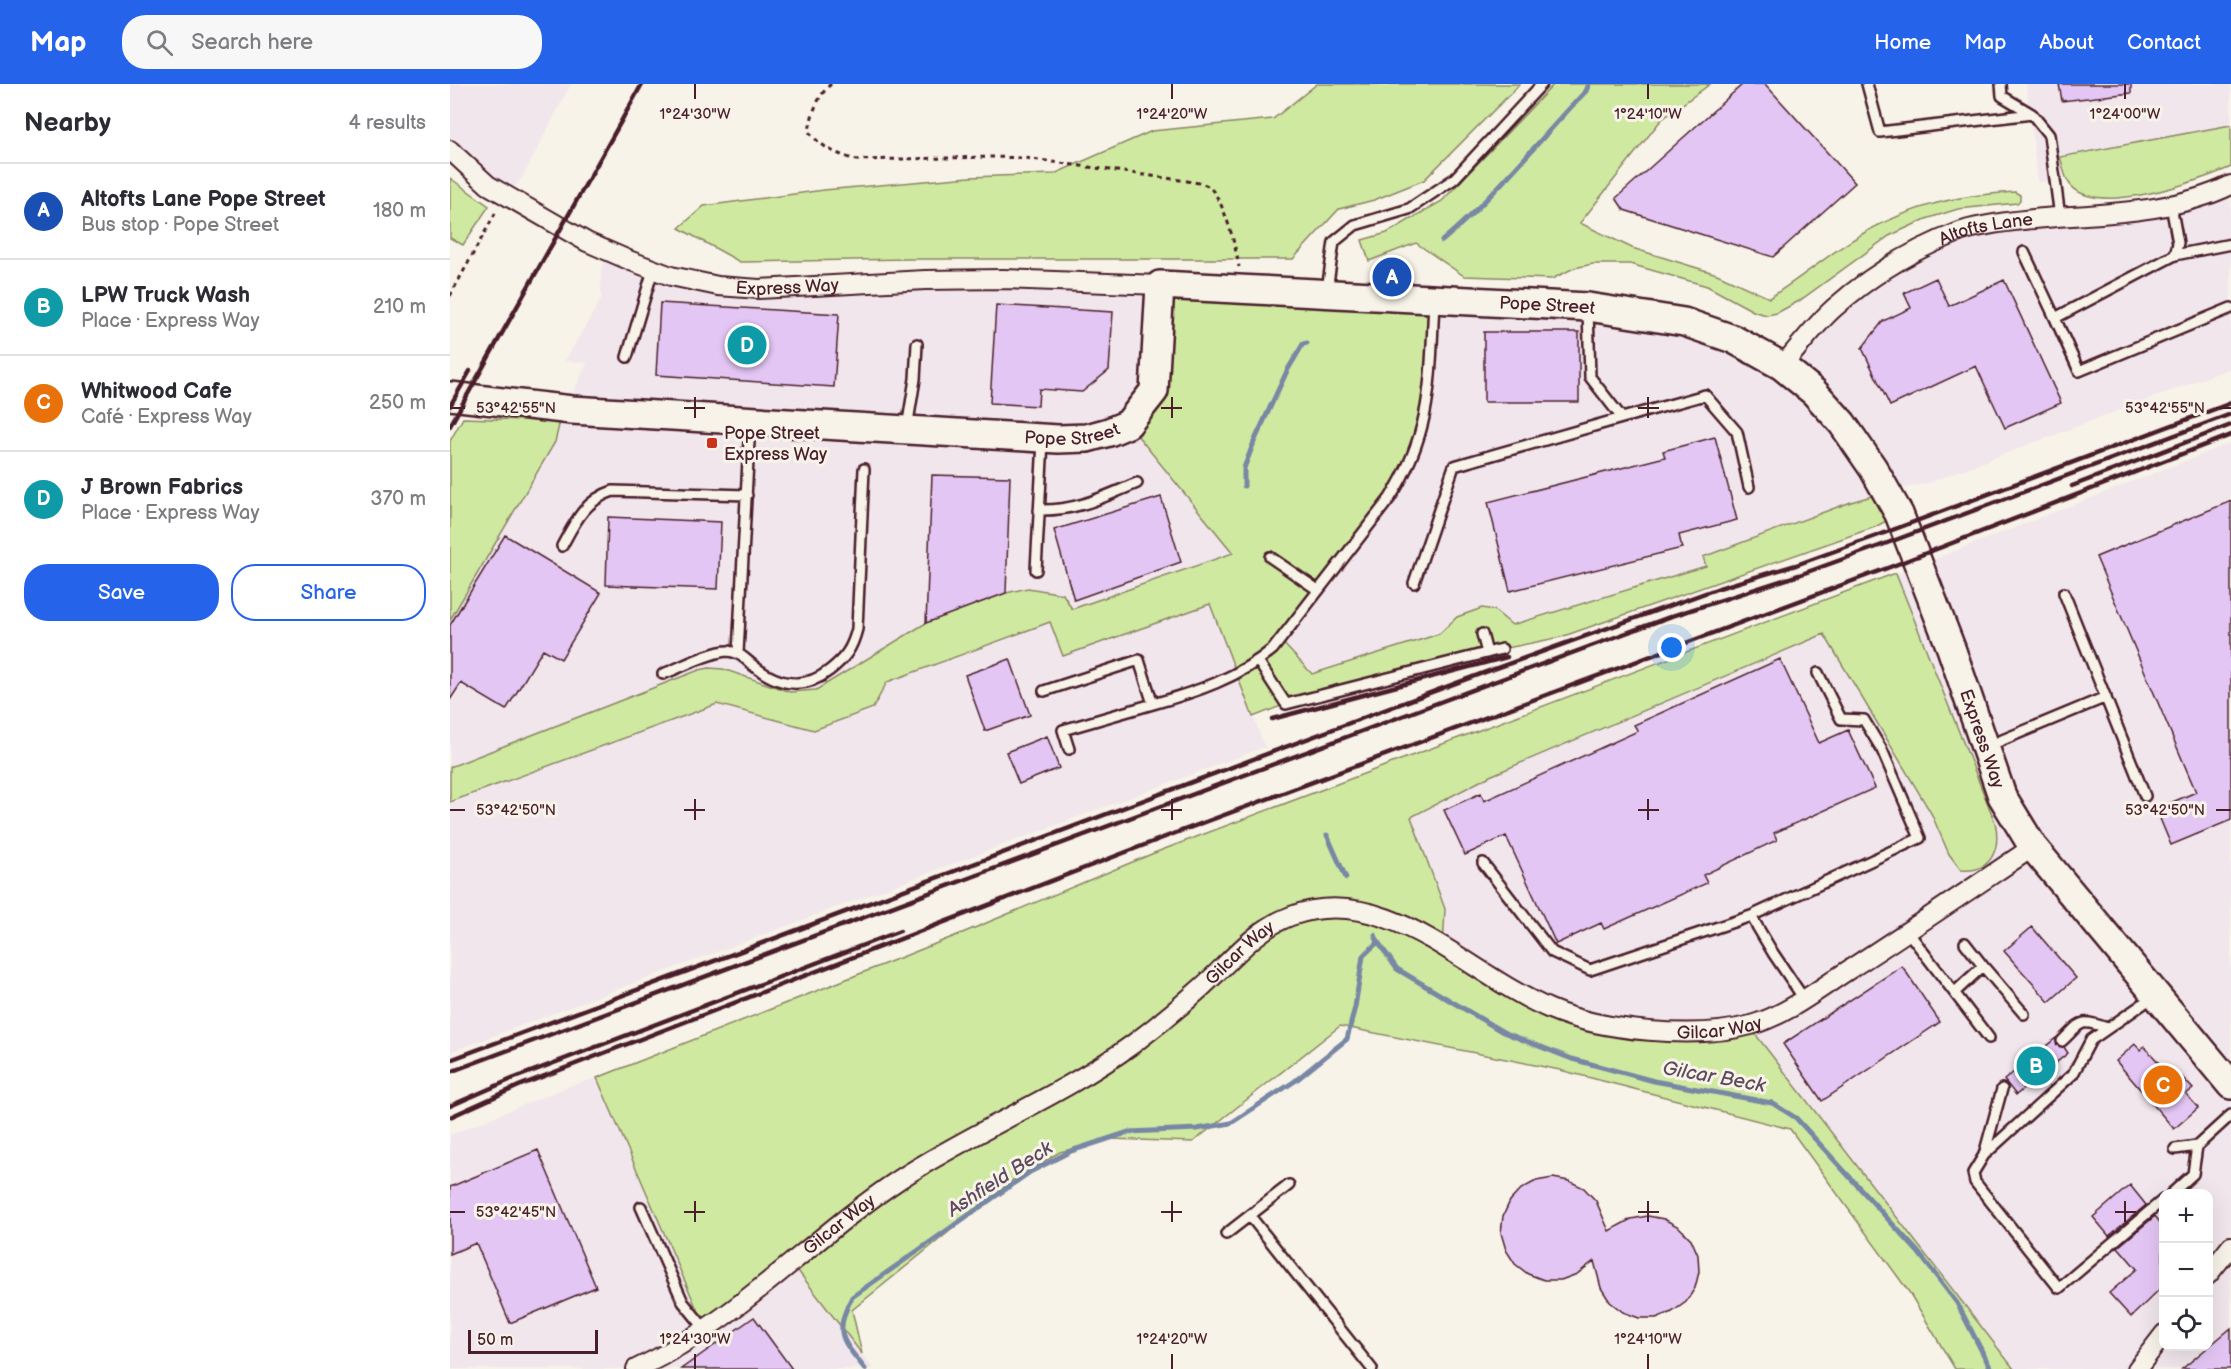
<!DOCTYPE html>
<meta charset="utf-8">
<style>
:root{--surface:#fff;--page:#f7f7f7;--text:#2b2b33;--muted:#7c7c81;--line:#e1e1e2;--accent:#2563eb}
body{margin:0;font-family:"Balsamiq Sans",sans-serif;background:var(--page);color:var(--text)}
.controls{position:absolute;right:18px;bottom:18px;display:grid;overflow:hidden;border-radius:12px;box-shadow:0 6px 24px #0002}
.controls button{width:54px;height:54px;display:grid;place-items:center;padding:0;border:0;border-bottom:2px solid var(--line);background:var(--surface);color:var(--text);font:30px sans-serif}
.scale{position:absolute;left:18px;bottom:15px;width:130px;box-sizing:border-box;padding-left:6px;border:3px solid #4a1f2b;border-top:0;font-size:16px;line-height:21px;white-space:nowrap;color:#4a1f2b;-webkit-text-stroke:4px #f7f3e8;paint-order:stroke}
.you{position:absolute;left:1222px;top:564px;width:21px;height:21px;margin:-15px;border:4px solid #fff;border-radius:50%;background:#1a73e8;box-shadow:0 0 0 9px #1a73e833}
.badge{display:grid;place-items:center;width:39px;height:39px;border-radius:50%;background:var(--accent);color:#fff;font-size:20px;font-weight:700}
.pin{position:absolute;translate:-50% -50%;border:3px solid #fff;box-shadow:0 2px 6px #0006}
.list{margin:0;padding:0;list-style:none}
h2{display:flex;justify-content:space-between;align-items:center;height:78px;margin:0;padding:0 24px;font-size:26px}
h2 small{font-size:20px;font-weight:400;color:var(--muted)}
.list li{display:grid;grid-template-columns:39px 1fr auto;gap:18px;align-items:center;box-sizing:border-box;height:96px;padding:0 24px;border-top:2px solid var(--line)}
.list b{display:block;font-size:22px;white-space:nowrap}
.list p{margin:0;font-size:20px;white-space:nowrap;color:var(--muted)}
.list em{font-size:20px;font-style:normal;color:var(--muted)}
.actions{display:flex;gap:12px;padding:18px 24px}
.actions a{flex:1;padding:14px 0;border:2px solid var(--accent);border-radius:24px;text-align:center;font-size:21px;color:var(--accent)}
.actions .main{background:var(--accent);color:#fff}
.icon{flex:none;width:33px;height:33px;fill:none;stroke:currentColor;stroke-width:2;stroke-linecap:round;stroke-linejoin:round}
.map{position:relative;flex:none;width:1781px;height:1285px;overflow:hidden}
header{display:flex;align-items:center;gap:36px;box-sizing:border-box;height:84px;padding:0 30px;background:var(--accent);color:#fff}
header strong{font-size:28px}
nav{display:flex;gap:33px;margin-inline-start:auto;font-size:21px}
.search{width:420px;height:54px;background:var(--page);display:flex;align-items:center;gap:15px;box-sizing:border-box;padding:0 21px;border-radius:24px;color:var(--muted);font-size:22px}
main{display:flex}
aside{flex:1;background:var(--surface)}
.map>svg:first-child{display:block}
.built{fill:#f1e6ec;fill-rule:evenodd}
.green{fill:#cfeaa0;stroke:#8c8466;stroke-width:1.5}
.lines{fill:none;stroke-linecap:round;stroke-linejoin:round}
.stream{stroke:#7887a4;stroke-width:5}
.building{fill:#e4c6f4;stroke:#4a1f2b;stroke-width:1.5}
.lane-casing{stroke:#4a1f2b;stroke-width:14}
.street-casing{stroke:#4a1f2b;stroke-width:22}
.secondary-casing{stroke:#4a1f2b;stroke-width:32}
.path{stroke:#4a1f2b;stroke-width:3;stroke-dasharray:4.5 4.5;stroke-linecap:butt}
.lane{stroke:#f7f3e8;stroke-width:9}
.street{stroke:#f7f3e8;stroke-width:18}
.secondary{stroke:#f7f3e8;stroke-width:27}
.rail{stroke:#4a1f2b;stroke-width:4.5}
.ticks{fill:none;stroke:#4a1f2b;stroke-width:2}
.poi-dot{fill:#c8321e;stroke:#f7f3e8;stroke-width:2}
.labels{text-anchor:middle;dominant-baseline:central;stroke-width:6;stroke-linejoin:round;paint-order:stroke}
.street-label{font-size:18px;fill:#4a1f2b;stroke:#f7f3e8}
.poi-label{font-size:18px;fill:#4a1f2b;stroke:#f7f3e8;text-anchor:start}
.water-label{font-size:20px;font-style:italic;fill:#5d4a5e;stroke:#f7f3e8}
.ticks-label{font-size:15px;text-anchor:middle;fill:#4a1f2b;stroke:#f7f3e8;stroke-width:6;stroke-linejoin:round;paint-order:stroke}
</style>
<header>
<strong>Map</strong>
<div class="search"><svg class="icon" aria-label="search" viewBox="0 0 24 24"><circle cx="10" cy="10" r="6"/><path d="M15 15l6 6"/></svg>Search here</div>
<nav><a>Home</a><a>Map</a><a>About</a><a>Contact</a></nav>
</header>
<main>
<aside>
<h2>Nearby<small>4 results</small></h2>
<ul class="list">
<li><span class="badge" style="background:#1a4fb4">A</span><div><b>Altofts Lane Pope Street</b><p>Bus stop · Pope Street</p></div><em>180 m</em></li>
<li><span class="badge" style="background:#0f9aa8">B</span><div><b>LPW Truck Wash</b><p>Place · Express Way</p></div><em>210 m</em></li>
<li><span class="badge" style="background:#e8710a">C</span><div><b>Whitwood Cafe</b><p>Café · Express Way</p></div><em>250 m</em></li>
<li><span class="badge" style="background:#0f9aa8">D</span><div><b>J Brown Fabrics</b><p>Place · Express Way</p></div><em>370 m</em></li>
</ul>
<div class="actions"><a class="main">Save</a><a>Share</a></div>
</aside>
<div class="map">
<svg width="1781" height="1285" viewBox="0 0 1781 1285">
<rect width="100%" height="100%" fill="#f7f3e8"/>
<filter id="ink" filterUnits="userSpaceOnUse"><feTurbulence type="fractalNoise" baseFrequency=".0167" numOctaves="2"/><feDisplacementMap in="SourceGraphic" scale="12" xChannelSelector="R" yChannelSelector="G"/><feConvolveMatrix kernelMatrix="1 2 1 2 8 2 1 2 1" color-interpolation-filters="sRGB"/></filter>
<g filter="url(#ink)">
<path class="built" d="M0,0H121L72,94L56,112L0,66Z
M1576,0H1781V41L1611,73L1616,92L1588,99Z
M1781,101V284L1478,399L1437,408L1401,418L1254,472L1257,482L1062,541L1044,526L1032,524L1008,533L989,550L862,591L830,556L984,216L1138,223L1332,282L1382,225L1514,147L1610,133Z
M159,168L268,202L710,201L704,307L678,340L784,469L621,525L476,539L366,606L340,609L273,585L249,586L0,683V536L105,358L110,337L137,279L115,277L151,215V186Z
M1781,359V1285H1564L1352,1010L1132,936L993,864L961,732L1040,692L1375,549L1481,729L1499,770L1545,738L1446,490ZM1714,1110H1758V1262H1714Z
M760,520L815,663L0,968V718L267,620L364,646L423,624L436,598L601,538L614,572Z
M147,994L255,1246L342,1179L424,1285H0V1051L122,1001Z"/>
<path class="green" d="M867,0H1070L974,96L924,116L889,125L843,175H458L290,178L229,144L254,122L374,106L520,93L604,90L702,47L823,35Z
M1104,0H1260L1211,36L1130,139L1182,164L1267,190L1319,214C1358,190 1393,157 1435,138C1480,117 1516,111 1565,108L1570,111V116L1567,119L1508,125L1476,135L1439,152L1349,217L1327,229L1317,231L1305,228L1257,202L1180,180H1143L1124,184L1102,195L1014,192L966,159L919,177L912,156L937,149L992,117Z
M1781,41V83C1749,97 1643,135 1619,99C1614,92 1613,81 1610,73Z
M0,94L39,122L13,161L0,154Z
M710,201L984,216L978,315L954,393L830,556L862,590L989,550L1007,533L1032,524L1044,526L1062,541L1256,482L1253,473L1401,418L1436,408L1449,430L1425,443L1111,553L1052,565L836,620L803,633L760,520L613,572L600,538L437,598L423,624L364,646L267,620L0,718V683L249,586L259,584L273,585L340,608L366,606L476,539L556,509L578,504L613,510L622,525L783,469L678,340L704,307Z
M13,334L110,337L105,358L0,536V357Z
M1443,490H1446L1545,738C1551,764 1542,789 1511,786L1499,770L1481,729L1374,550L1040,692L961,733L995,825L993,864L1132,936L1299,942L1564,1285H1505L1459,1208L1340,1045L1110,986L890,942L743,1058L661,1055L610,1068L568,1092L402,1226L412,1270L342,1179L256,1246L147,994L510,850L704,769Z"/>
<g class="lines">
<path class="stream" d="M992,157C1045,112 1088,57 1136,7L1139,0
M794,402V384L804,358L837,287L853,260L857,259
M877,751L896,794
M925,851L928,858L947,885L1053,948L1122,975L1204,997L1322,1019L1346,1034L1468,1168L1507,1219L1541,1285
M415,1285C392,1256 383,1249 402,1213L580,1088L621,1067L679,1048L747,1045L781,1039L845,997L897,955L905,923L913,872L928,858"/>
</g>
<path class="building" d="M1293,0H1315L1405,99L1323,173L1174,126L1166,114Z
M1609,0H1681V9L1612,17Z
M1486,194L1499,222L1554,196L1611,319L1555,344L1526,282L1440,322L1412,264L1433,237L1461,224L1454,209Z
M210,219L389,230L384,303L206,291Z
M546,221L663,228L659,286L632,308L589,305L588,322L540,319Z
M1034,248H1129V318H1034Z
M1265,353L1287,436L1229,451L1232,464L1060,507L1038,418L1215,373L1213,367Z
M482,391L560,393L556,509L476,539Z
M711,413L731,478L624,516L604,446Z
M1781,417V736L1721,761L1706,725L1746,708L1646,473Z
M158,433L271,438L268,505L156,501Z
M55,451L151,509L111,575L93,565L56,626L11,599L0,616V541Z
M560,575L580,631L535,647L515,591Z
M1330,575L1369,659L1398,646L1425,704L1324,749L1327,756L1253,791L1257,799L1154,845L1151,839L1106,860L1056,752L1015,771L994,726L1031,709L1034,717L1188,647L1184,641Z
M597,652L609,684L569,700L556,668Z
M1582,843L1626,894L1599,918L1554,867Z
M1452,882L1490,938L1372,1017L1333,960Z
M1606,954L1607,961L1614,963L1618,969L1566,1011L1554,996Z
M1685,960L1690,966L1694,962L1725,997L1731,992L1743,1005L1736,1010L1748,1024L1724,1045L1666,977Z
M88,1066L146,1203L60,1239L26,1159L0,1170V1103Z
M1103,1094L1119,1097L1134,1104L1146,1117L1159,1147L1181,1135L1198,1132L1214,1135L1229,1143L1241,1155L1248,1171L1249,1188L1245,1204L1236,1218L1222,1228L1206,1234H1189L1173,1228L1160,1218L1151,1204L1144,1177L1127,1190L1111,1196H1094L1078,1190L1065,1180L1056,1166L1051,1149L1053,1132L1060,1117L1071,1105L1086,1097Z
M1680,1101L1696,1121L1659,1152L1643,1133Z
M1705,1132L1713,1142V1202L1681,1233L1659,1209L1687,1185L1668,1163Z
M304,1233L342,1285H231Z
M1781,1244V1285H1732Z"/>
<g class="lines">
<defs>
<path id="lane" d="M1417,0L1430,48L1582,30
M1551,0L1552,12L1582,30L1599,51L1610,133
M1721,121L1728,159L1725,171L1605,234L1629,287L1781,224
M1574,168L1605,234
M1725,171L1781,160
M877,206L884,158L905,141L959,125L1004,95L1092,0
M1138,225L1140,293L1172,334L1255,311L1287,348L1299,403
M177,273L203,186
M457,344L465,295L467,260
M589,426C627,427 653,413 687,399
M112,462C125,438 135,416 163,407L297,411
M820,473L868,506
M586,486L593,357
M964,499L1004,382L1172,334
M1614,509L1695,712
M1032,550L1037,569
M288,569L300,338
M808,577L836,620L1052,565
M213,590C230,584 261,567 278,567C290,568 296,576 305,583C330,602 355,606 380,586C395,574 402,565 407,545L414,385
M594,607L689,576L703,620C746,608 788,594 823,565L940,414C983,347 980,294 984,218
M1538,662L1656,613
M619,665L613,646L703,620
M1033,779L1102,868L1140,886L1301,832L1323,869L1354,915
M1301,832L1470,754L1432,666L1414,636L1391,635L1368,589
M1458,848L1539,954
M1515,859L1533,882
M1505,908L1533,882L1574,930
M1703,913L1641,956L1623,990L1534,1071L1523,1089L1525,1098L1609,1204L1714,1115
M1612,957C1632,938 1629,934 1657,944
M1725,1065L1747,1062L1781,1031
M1534,1071L1552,1005
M1721,1110L1743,1090L1747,1062
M191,1123L233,1218L256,1246
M800,1132L922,1285
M776,1150L839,1101"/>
<g id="street">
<path id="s1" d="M0,66L38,101L137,158L181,177L221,192L268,202L309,205L475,196L553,195L710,201"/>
<path id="s2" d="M1332,282C1349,263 1365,241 1384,224C1421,191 1466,164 1512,147C1538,139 1580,135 1607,133C1665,129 1728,127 1781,101"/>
<path d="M1758,1191L1781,1162"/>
<path id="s3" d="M186,1285C287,1238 358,1156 450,1095C525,1046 610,1013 683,960C707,942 730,923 752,903C780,878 805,845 841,832C937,797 1017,890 1100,925C1151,947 1247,956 1301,941C1337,931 1369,905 1400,885C1462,845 1522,804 1583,763"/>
<path d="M1687,1285L1714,1250"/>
</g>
<g id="secondary">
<path id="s4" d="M0,312L122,326L608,355L637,354L659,348L678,340L704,307L710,201L1138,223L1234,238L1283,255L1332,282L1364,308L1392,339L1423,384L1449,430L1501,564L1552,712L1583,763L1781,1001"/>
</g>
</defs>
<use href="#lane" class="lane-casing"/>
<use href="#street" class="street-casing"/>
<use href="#secondary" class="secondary-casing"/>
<path class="path" d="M381,0C368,11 361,31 359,48C372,64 388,71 407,76L542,73L575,74L737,97C743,98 754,99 759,103C774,115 786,164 789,183
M0,212L47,126"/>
<use href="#lane" class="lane"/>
<use href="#street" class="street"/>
<use href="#secondary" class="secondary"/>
<path class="rail" d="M0,322L20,287
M0,342L192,0
M1622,402L1781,341
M822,635L1057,573
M0,976L1033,589L1269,504L1346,481L1429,451L1781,319
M0,988L1038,600L1222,532L1349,491L1432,461L1781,330
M0,1022L62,995L450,847
M0,1033L71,1001L723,750L1440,483L1781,351"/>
</g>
</g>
<path class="ticks" d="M245,0V15M722,0V15M1198,0V15M1675,0V15M245,313V334M722,313V334M1198,313V334M0,324H15M234,324H255M711,324H732M1188,324H1209M1766,324H1781M245,715V736M722,715V736M1198,715V736M0,726H15M234,726H255M711,726H732M1188,726H1209M1766,726H1781M245,1117V1138M722,1117V1138M1198,1117V1138M1675,1117V1138M0,1128H15M234,1128H255M711,1128H732M1188,1128H1209M1665,1128H1686M245,1270V1285M722,1270V1285M1198,1270V1285"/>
<rect class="poi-dot" x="256" y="353" width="12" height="12" rx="3"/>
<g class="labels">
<g class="street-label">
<text stroke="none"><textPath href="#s2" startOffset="252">Altofts Lane</textPath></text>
<text stroke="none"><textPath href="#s1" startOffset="374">Express Way</textPath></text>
<text stroke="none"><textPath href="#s4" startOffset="1218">Pope Street</textPath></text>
<text stroke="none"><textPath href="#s4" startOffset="624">Pope Street</textPath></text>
<text stroke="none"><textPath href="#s4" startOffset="1894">Express Way</textPath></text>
<text stroke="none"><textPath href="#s3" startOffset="736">Gilcar Way</textPath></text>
<text stroke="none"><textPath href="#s3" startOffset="1257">Gilcar Way</textPath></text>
<text stroke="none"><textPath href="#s3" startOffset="250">Gilcar Way</textPath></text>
</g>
<g class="poi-label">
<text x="274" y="349">Pope Street<tspan x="274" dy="21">Express Way</tspan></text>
</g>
<g class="water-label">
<text transform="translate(1264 993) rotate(10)">Gilcar Beck</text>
<text transform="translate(550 1095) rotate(-33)">Ashfield Beck</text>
</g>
</g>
<g class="ticks-label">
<text x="245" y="35">1°24'30"W</text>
<text x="722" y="35">1°24'20"W</text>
<text x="1198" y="35">1°24'10"W</text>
<text x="1675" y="35">1°24'00"W</text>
<text x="66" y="329">53°42'55"N</text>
<text x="1715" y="329">53°42'55"N</text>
<text x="66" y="731">53°42'50"N</text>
<text x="1715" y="731">53°42'50"N</text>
<text x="66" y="1133">53°42'45"N</text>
<text x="245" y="1260">1°24'30"W</text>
<text x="722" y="1260">1°24'20"W</text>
<text x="1198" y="1260">1°24'10"W</text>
</g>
</svg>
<div class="controls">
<button>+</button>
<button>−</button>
<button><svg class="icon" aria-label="locate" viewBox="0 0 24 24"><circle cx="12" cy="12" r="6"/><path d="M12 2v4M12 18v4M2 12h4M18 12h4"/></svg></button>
</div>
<div class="scale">50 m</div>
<div class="you"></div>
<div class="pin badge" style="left:942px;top:193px;background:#1a4fb4">A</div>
<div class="pin badge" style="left:1586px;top:982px;background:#0f9aa8">B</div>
<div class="pin badge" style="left:1713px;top:1001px;background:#e8710a">C</div>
<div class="pin badge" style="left:297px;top:261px;background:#0f9aa8">D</div>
</div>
</main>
